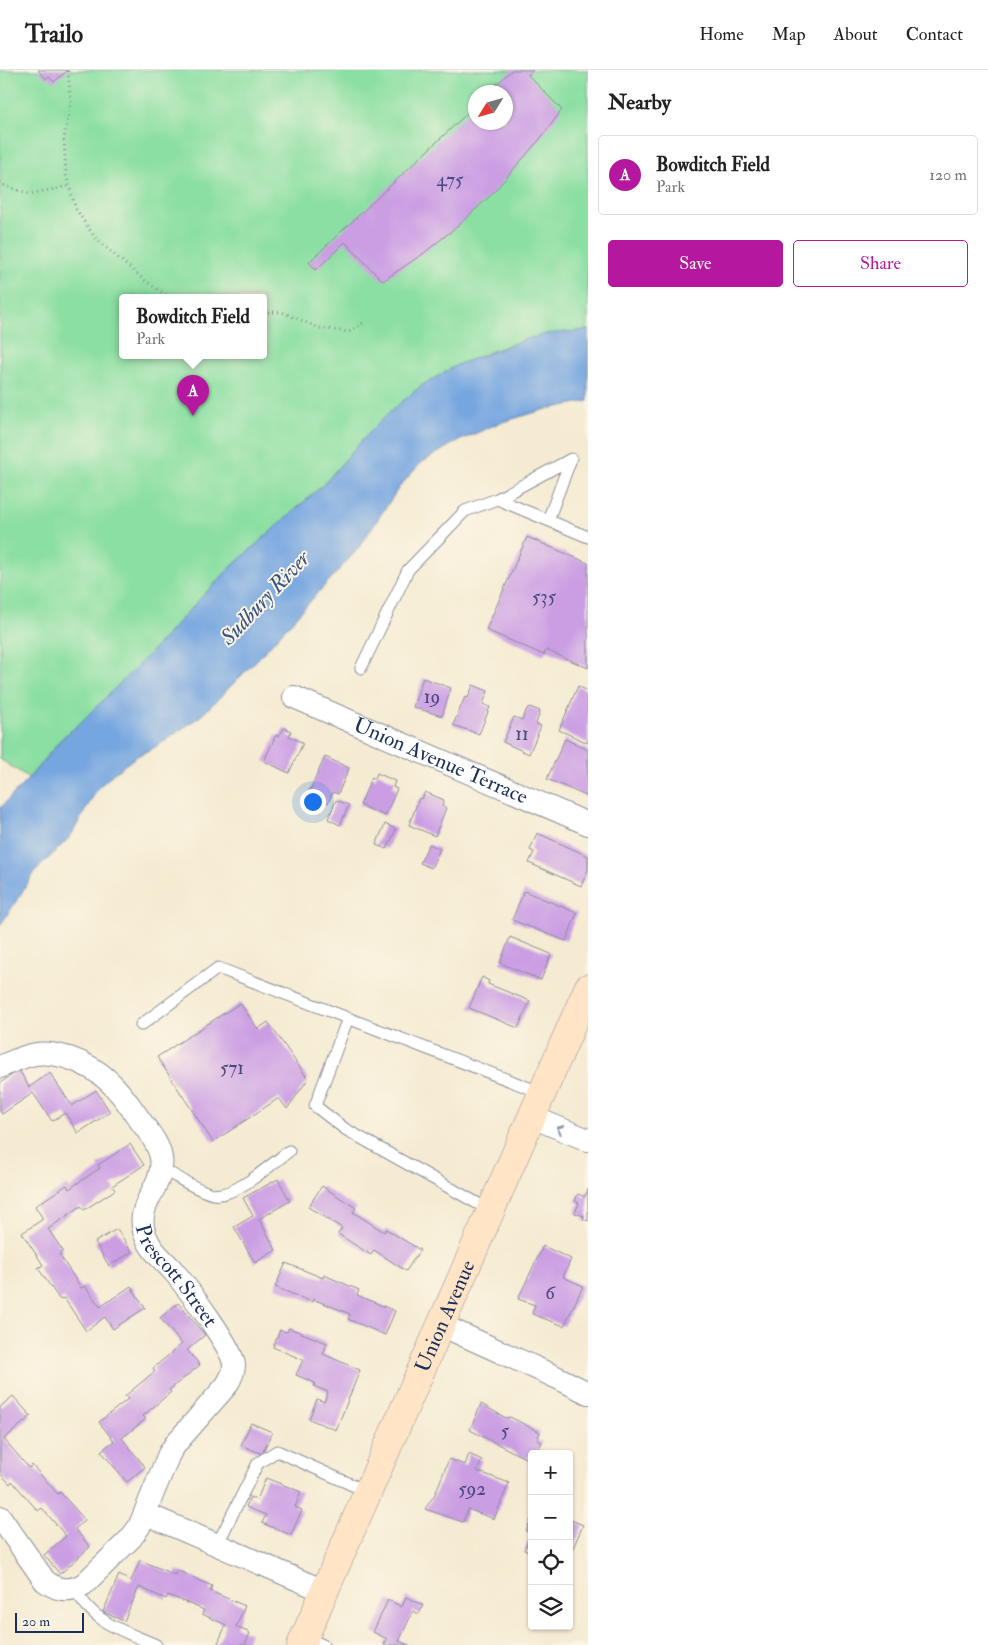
<!DOCTYPE html>
<meta charset="utf-8">
<style>
:root{--surface:#fff;--page:#f6f6f6;--text:#222;--muted:#767676;--line:#e0e0e0;--accent:#b5179e}
body{margin:0;font-family:"IM FELL Double Pica",serif;background:var(--page);color:var(--text)}
.controls{position:absolute;right:15px;bottom:15px;display:grid;overflow:hidden;border-radius:5px;box-shadow:0 1px 4px #0004}
.controls button{width:45px;height:45px;display:grid;place-items:center;padding:0;border:0;border-bottom:1px solid var(--line);background:var(--surface);color:var(--text);font:25px sans-serif}
.compass{position:absolute;left:468px;top:15px;width:45px;height:45px;border-radius:50%;background:var(--surface);box-shadow:0 1px 4px #0004;rotate:233deg}
.scale{position:absolute;left:15px;bottom:12px;width:69px;box-sizing:border-box;padding-left:5px;border:2px solid #1b2f5e;border-top:0;font-size:14px;line-height:18px;white-space:nowrap;color:#1b2f5e;-webkit-text-stroke:4px #fcf5e5;paint-order:stroke}
.you{position:absolute;left:312px;top:731px;width:18px;height:18px;margin:-12px;border:4px solid #fff;border-radius:50%;background:#1a73e8;box-shadow:0 0 0 8px #1a73e833}
.badge{display:grid;place-items:center;width:32px;height:32px;border-radius:50%;background:var(--accent);color:#fff;font-size:16px;font-weight:700}
.pin{position:absolute;translate:-50% -41px;filter:drop-shadow(0 1px 2px #0008)}
.pin::after{content:'';position:absolute;top:26px;width:18px;height:15px;background:inherit;clip-path:polygon(0 0,100% 0,50% 100%)}
.popup{position:absolute;left:119px;top:224px;width:148px;height:65px;box-sizing:border-box;display:grid;place-content:center;border-radius:5px;background:var(--surface);filter:drop-shadow(0 1px 4px #0005);font-size:16px;white-space:nowrap;color:var(--muted)}
.popup b{font-size:19px;color:var(--text)}
.popup::after{content:'';position:absolute;left:50%;top:100%;margin-left:-10px;border:10px solid transparent;border-top-color:var(--surface)}
.list{margin:0;padding:0;list-style:none}
h2{display:flex;justify-content:space-between;align-items:center;height:65px;margin:0;padding:0 20px;font-size:21px}
h2 small{font-size:16px;font-weight:400;color:var(--muted)}
.list li{display:grid;grid-template-columns:32px 1fr auto;gap:15px;align-items:center;box-sizing:border-box;height:80px;margin:0 10px 10px;padding:0 10px;border:1px solid var(--line);border-radius:5px}
.list b{display:block;font-size:19px;white-space:nowrap}
.list p{margin:0;font-size:16px;white-space:nowrap;color:var(--muted)}
.list em{font-size:16px;font-style:normal;color:var(--muted)}
.actions{display:flex;gap:10px;padding:15px 20px}
.actions a{flex:1;padding:11px 0;border:1px solid var(--accent);border-radius:5px;text-align:center;font-size:18px;color:var(--accent)}
.actions .main{background:var(--accent);color:#fff}
.icon{flex:none;width:28px;height:28px;fill:none;stroke:currentColor;stroke-width:2;stroke-linecap:round;stroke-linejoin:round}
.map{position:relative;flex:none;width:588px;height:1575px;overflow:hidden}
header{display:flex;align-items:center;gap:30px;box-sizing:border-box;height:70px;padding:0 25px;background:var(--surface);border-bottom:1px solid var(--line)}
header strong{font-size:24px}
nav{display:flex;gap:28px;margin-inline-start:auto;font-size:18px}
main{display:flex}
aside{flex:1;background:var(--surface)}
.map>svg:first-child{display:block}
.green{fill:#8bdfa2;stroke:#538780;fill-rule:evenodd}
.water{fill:#76a6e0;stroke:#486a9f}
.building{fill:#cb9ee4}
.lines{fill:none;stroke-linecap:round;stroke-linejoin:round}
.service-casing{stroke:#888d98;stroke-width:13}
.minor-casing{stroke:#888d98;stroke-width:24}
.secondary-casing{stroke:#888d98;stroke-width:29}
.path{stroke:#888d98;stroke-width:3;stroke-dasharray:1 4;stroke-linecap:butt}
.service{stroke:#fff;stroke-width:11}
.minor{stroke:#fff;stroke-width:22}
.secondary{stroke:#ffe4c6;stroke-width:28}
.oneway{stroke:#8d97ae}
.labels{text-anchor:middle;dominant-baseline:central;stroke-width:4;stroke-linejoin:round;paint-order:stroke}
.number-label{font-size:19px;fill:#474b80}
.street-label{font-size:21px;fill:#1b2f5e;stroke:#fcf5e5}
.water-label{font-size:22px;font-style:italic;fill:#365385;stroke:#fcf5e5}
</style>
<header>
<strong>Trailo</strong>
<nav><a>Home</a><a>Map</a><a>About</a><a>Contact</a></nav>
</header>
<main>
<div class="map">
<svg width="588" height="1575" viewBox="0 0 588 1575">
<rect width="100%" height="100%" fill="#fcf5e5"/>
<filter id="ink" filterUnits="userSpaceOnUse"><feTurbulence type="fractalNoise" baseFrequency=".02" numOctaves="2"/><feDisplacementMap in="SourceGraphic" scale="10" xChannelSelector="R" yChannelSelector="G"/><feConvolveMatrix kernelMatrix="1 2 1 2 8 2 1 2 1" color-interpolation-filters="sRGB"/></filter>
<filter id="wash" filterUnits="userSpaceOnUse"><feTurbulence type="fractalNoise" baseFrequency=".0096" numOctaves="4" result="noise"/><feDisplacementMap in="SourceGraphic" scale="20" xChannelSelector="R" yChannelSelector="G"/><feGaussianBlur stdDeviation="1.12" result="paint"/><feColorMatrix in="noise" values="0 0 0 0 0 0 0 0 0 0 0 0 0 0 0 0 0 1.4 0 .05"/><feComposite in="paint" operator="in"/></filter>
<g filter="url(#wash)">
<rect width="100%" height="100%" fill="#f5ebd2"/>
<path class="green" d="M0,0H588V260L546,264L500,278L457,295L421,316L399,334L373,358L324,414L231,497L198,531L151,582L77,656L62,668L29,708L0,689ZM476,22H506V52H476ZM123,227H263V285H123Z"/>
<path class="water" d="M588,260V331L543,340L499,353L454,373L421,393L400,416L357,480L254,593L202,645L159,675L137,686L114,703L98,718L70,767L35,802L0,856V738L29,708L62,668L77,656L151,582L198,531L231,497L324,414L373,358L399,334L421,316L457,295L526,269L546,264Z"/>
<g id="blocks">
<path class="building" d="M38,0H68L54,12L49,7L46,9Z
M512,0H533L528,5L562,40L540,69L492,124L459,155L424,183L383,211L345,172L316,200L309,192L476,35V52H506V22H488Z
M527,467L588,493V598L546,580L544,585L486,560Z
M423,608L451,618L442,646L413,637Z
M473,615L488,621L483,634L490,637L479,664L453,655L465,627L468,628Z
M578,616L588,621V673L559,660Z
M530,637L540,641L536,654L541,656L529,684L503,672L514,647L522,650L527,639Z
M284,658L291,661L289,666L303,673L289,703L264,691L276,665L279,666Z
M565,669L588,680V727L547,709Z
M325,687L349,698L338,724L333,722L328,733L325,731L320,740L304,733Z
M377,703L395,711L393,717L397,719L385,746L360,735L372,707L375,709Z
M425,722L444,730L442,736L446,738L435,766L409,755L419,728L422,729Z
M336,730L349,735L340,755L328,749Z
M385,754L396,759L387,779L376,775Z
M537,763L588,786V800L581,816L529,793L534,782L530,780Z
M429,774L440,779L431,798L420,793Z
M524,821L577,843L566,871L512,850Z
M510,867L551,884L541,910L500,893Z
M482,907L489,911L488,914L530,931L518,958L469,938Z
M240,933L258,959L268,952L308,1009L287,1039L279,1028L213,1072L157,987Z
M19,1000L29,1017L50,1003L72,1036L96,1020L110,1042L78,1063L65,1043L52,1051L33,1023L2,1044L0,1041V1013Z
M130,1074L144,1095L112,1116L115,1120L84,1140L81,1136L48,1159L63,1181L59,1184L81,1218L85,1216L100,1237L131,1216L145,1238L113,1259L105,1247L86,1261L64,1228L60,1230L38,1198L43,1195L22,1163L43,1149L35,1136L67,1115L69,1119L100,1098L98,1095Z
M278,1109L290,1131L259,1149L276,1180L255,1193L234,1157L253,1146L243,1128Z
M322,1116L356,1138L353,1142L384,1162L386,1159L420,1180L406,1201L374,1180L371,1185L338,1164L342,1158L308,1137Z
M588,1119V1151L583,1149L584,1146L575,1143L579,1133L575,1131L578,1124L585,1127Z
M117,1159L132,1182L109,1196L95,1172Z
M543,1176L571,1189L563,1207L583,1216L564,1256L532,1244L535,1235L518,1229Z
M286,1193L323,1208L324,1205L359,1220L357,1225L395,1241L385,1265L348,1249L350,1244L313,1229L312,1232L275,1217Z
M178,1233L205,1265L187,1280L200,1295L169,1320L171,1322L143,1346L146,1349L122,1368L145,1397L127,1412L101,1381L114,1371L99,1352L128,1329L125,1326L155,1301L153,1298L182,1274L160,1248Z
M289,1258L327,1273L323,1284L360,1300L336,1360L309,1349L317,1329L324,1332L328,1322L314,1316L315,1313L296,1305L303,1290L273,1277L280,1260L287,1262Z
M13,1326L31,1346L4,1369L29,1398L32,1395L58,1424L60,1422L85,1450L75,1459L90,1477L60,1504L44,1485L66,1466L42,1438L38,1441L12,1411L10,1414L0,1403V1337Z
M481,1334L506,1348L510,1347L540,1362L537,1370L542,1372L536,1384H532V1386L529,1385L527,1389L470,1360Z
M251,1353L272,1362L262,1384L241,1375Z
M469,1384L482,1390L477,1401L509,1413L494,1449L468,1439L463,1452L425,1439L435,1424L449,1389L465,1395Z
M266,1408L301,1422L295,1437L302,1440L291,1465L262,1453L266,1445L246,1437L250,1427L257,1430Z
M532,1447V1483L524,1480L531,1464L526,1461Z
M569,1449L583,1455L569,1487Z
M140,1490L175,1505L177,1500L212,1516L210,1521L245,1536L236,1557L250,1563L245,1575H217L226,1555L202,1544L204,1540L168,1525L166,1529L139,1517L124,1551L103,1542L119,1505L131,1511Z
M406,1527L423,1535L419,1544L413,1541L399,1571L409,1575H384L387,1569L373,1562L388,1530L402,1537Z"/>
</g>
</g>
<g filter="url(#ink)">
<use href="#blocks" fill-opacity="0" stroke="#888d98" stroke-width="1"/>
<g class="lines">
<defs>
<path id="service" d="M548,450L571,389L497,429L588,467
M361,598L408,500L465,441L497,429
M348,948L315,1036L345,1059L491,1141
M141,955L218,898L542,1023
M162,1099C178,1107 196,1120 213,1124C233,1129 273,1093 289,1081
M217,1475L258,1393L277,1381L368,1422
M75,1519C94,1554 122,1560 156,1575
M304,1567L323,1575"/>
<g id="minor">
<path id="s1" d="M294,627L588,754"/>
<path id="s2" d="M0,997C11,992 23,986 36,984C47,982 59,985 69,988C102,999 118,1018 137,1046C146,1059 159,1073 161,1088C166,1118 129,1136 148,1171C154,1184 166,1192 175,1203C188,1219 233,1278 234,1295C234,1303 230,1310 226,1316L177,1372L169,1384L139,1457L131,1468L84,1514C70,1522 58,1521 45,1511L0,1447"/>
<path d="M532,1047L588,1070"/>
<path d="M441,1255L558,1308L588,1323"/>
<path d="M146,1444L324,1521"/>
</g>
<g id="secondary">
<path id="s3" d="M301,1575L588,918"/>
</g>
</defs>
<use href="#service" class="service-casing"/>
<use href="#minor" class="minor-casing"/>
<use href="#secondary" class="secondary-casing"/>
<path class="path" d="M68,1L71,33L64,69L66,105L76,139L95,168L144,210L169,227
M0,112L3,115L30,124L69,116
M263,242H282L319,258L349,262L363,253"/>
<use href="#service" class="service"/>
<use href="#minor" class="minor"/>
<use href="#secondary" class="secondary"/>
</g>
<defs><path id="oneway-chevron" d="M-2-3.5L2.5 0L-2 3.5" fill="none" stroke-width="1.6" stroke-linecap="round" stroke-linejoin="round" transform="scale(1.25)"/></defs>
<use class="oneway" href="#oneway-chevron" transform="translate(560 1059) rotate(-158)"/>
</g>
<g class="labels">
<g class="number-label">
<text x="450" y="110">475</text>
<text x="544" y="527">535</text>
<text x="432" y="627">19</text>
<text x="522" y="664">11</text>
<text x="232" y="998">571</text>
<text x="550" y="1223">6</text>
<text x="505" y="1361">5</text>
<text x="472" y="1419">592</text>
</g>
<g class="street-label">
<text stroke="none"><textPath href="#s1" startOffset="160">Union Avenue Terrace</textPath></text>
<text stroke="none"><textPath href="#s2" startOffset="344">Prescott Street</textPath></text>
<text stroke="none"><textPath href="#s3" startOffset="359">Union Avenue</textPath></text>
</g>
<g class="water-label">
<text transform="translate(265 528) rotate(-47)">Sudbury River</text>
</g>
</g>
</svg>
<div class="controls">
<button>+</button>
<button>−</button>
<button><svg class="icon" aria-label="locate" viewBox="0 0 24 24"><circle cx="12" cy="12" r="6"/><path d="M12 2v4M12 18v4M2 12h4M18 12h4"/></svg></button>
<button><svg class="icon" aria-label="layers" viewBox="0 0 24 24"><path d="M12 4l9 5-9 5-9-5zM3 14l9 5 9-5"/></svg></button>
</div>
<svg class="compass" viewBox="-18 -18 36 36"><path d="M0-13l5 13h-10z" fill="#e53935"/><path d="M0 13l5-13h-10z" fill="#767676"/></svg>
<div class="scale">20 m</div>
<div class="you"></div>
<div class="pin badge" style="left:193px;top:346px">A</div>
<div class="popup"><b>Bowditch Field</b>Park</div>
</div>
<aside>
<h2>Nearby<small></small></h2>
<ul class="list">
<li><span class="badge">A</span><div><b>Bowditch Field</b><p>Park</p></div><em>120 m</em></li>
</ul>
<div class="actions"><a class="main">Save</a><a>Share</a></div>
</aside>
</main>
